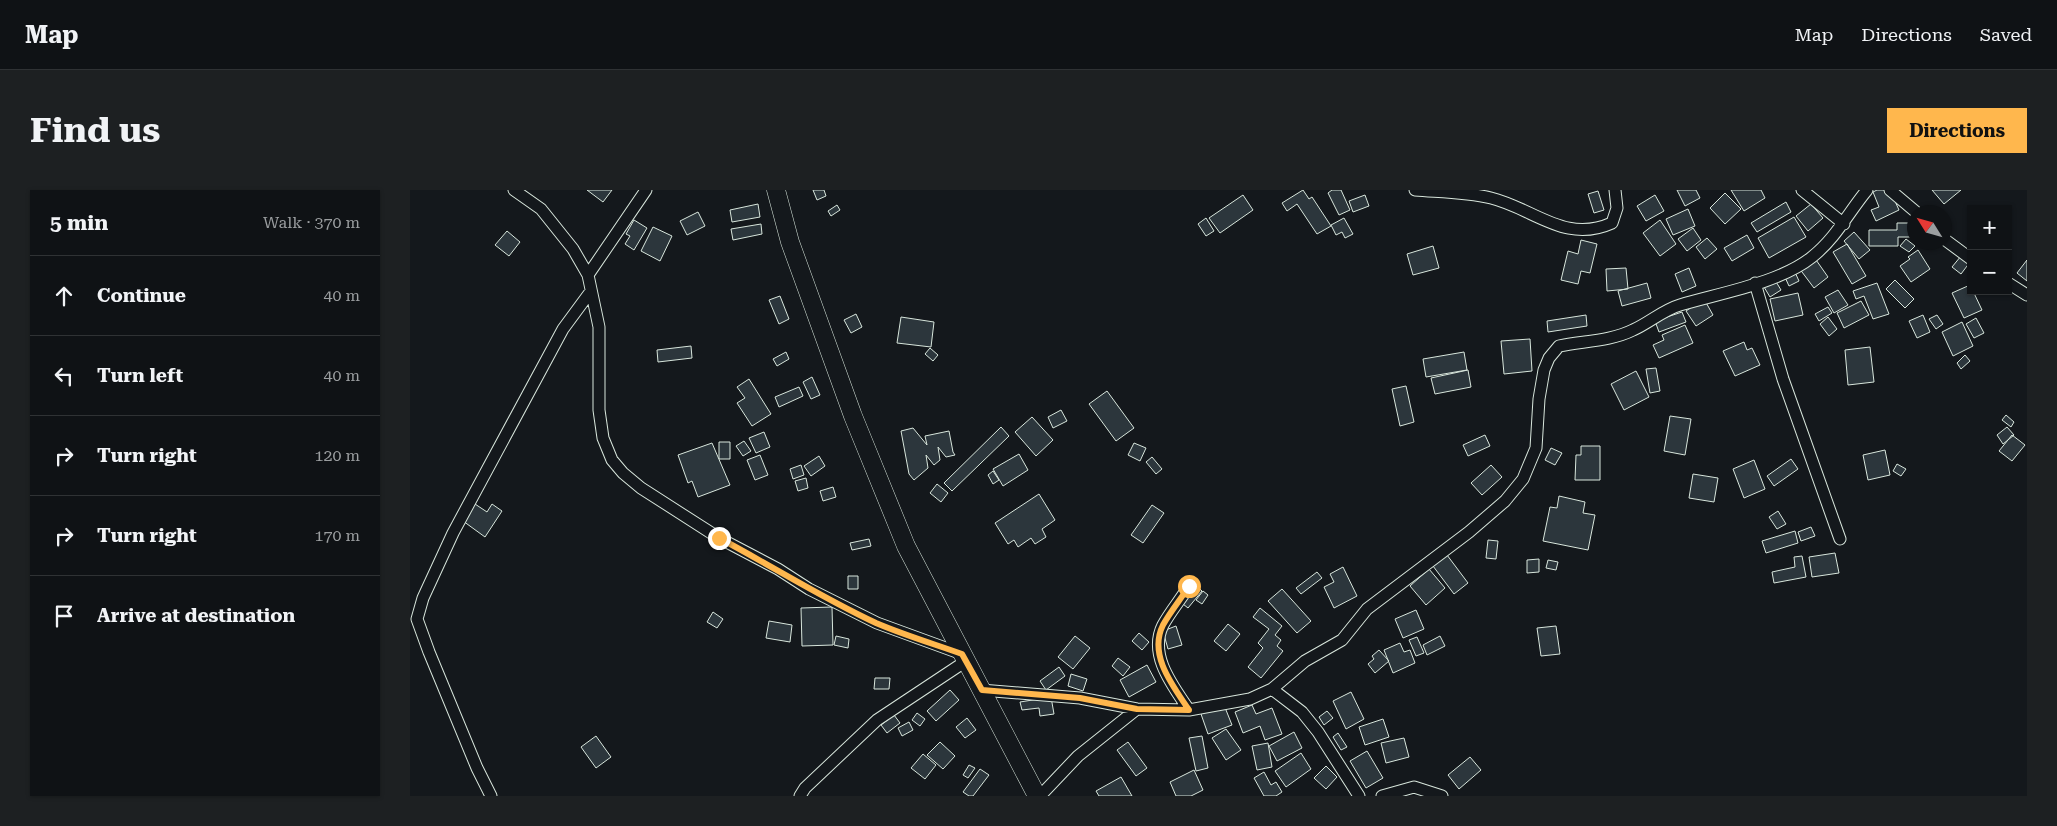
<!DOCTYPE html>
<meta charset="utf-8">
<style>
:root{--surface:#0f1215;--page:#1d2022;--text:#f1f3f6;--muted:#9b9ea0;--line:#2f3234;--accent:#ffb74d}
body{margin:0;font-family:"Roboto Serif",serif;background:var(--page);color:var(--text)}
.controls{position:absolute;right:15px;top:15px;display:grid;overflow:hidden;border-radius:0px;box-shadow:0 1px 4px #0004}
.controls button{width:45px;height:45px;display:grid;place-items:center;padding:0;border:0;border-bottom:1px solid var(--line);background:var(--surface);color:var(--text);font:25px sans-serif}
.compass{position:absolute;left:1497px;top:15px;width:45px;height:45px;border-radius:50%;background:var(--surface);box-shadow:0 1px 4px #0004;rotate:307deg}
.stop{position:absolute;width:15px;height:15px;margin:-11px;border:4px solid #ffb74d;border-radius:50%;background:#fff}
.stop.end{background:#ffb74d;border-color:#fff;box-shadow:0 1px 5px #0008}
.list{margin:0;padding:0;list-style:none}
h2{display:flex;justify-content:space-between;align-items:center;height:65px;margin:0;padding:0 20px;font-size:21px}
h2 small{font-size:16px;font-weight:400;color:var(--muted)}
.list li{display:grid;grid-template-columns:32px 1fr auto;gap:15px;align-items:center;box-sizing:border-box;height:80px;padding:0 20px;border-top:1px solid var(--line)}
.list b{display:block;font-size:19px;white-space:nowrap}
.list em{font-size:16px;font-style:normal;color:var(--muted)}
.icon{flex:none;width:28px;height:28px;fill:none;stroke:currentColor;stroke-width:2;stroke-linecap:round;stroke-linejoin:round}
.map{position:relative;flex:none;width:1617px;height:606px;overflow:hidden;border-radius:0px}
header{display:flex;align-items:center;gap:30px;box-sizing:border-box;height:70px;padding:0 25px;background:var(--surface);border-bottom:1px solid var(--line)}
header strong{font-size:24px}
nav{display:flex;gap:28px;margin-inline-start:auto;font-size:18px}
.intro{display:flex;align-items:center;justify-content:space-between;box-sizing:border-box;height:120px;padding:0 30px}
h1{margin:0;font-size:35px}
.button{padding:12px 22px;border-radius:0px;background:var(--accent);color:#111;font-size:18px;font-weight:700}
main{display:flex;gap:30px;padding:0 30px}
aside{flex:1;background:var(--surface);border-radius:0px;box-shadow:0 1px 4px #0004}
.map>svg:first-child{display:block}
.building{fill:#2c363c;stroke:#d8e6dc}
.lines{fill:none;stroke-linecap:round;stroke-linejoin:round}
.minor-casing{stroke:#d8e6dc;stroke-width:13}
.primary-casing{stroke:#d8e6dc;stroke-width:19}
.minor{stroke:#14181c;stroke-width:11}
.primary{stroke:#14181c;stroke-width:18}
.route{stroke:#ffb74d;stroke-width:6}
</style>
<header>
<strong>Map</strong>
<nav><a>Map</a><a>Directions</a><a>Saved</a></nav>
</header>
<div class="intro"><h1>Find us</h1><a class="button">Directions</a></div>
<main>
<aside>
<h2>5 min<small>Walk · 370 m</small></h2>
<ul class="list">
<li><svg class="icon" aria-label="ahead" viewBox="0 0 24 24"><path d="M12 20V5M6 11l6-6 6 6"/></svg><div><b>Continue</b></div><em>40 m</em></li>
<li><svg class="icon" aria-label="left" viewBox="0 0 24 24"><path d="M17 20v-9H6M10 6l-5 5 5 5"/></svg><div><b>Turn left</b></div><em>40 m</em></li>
<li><svg class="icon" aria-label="right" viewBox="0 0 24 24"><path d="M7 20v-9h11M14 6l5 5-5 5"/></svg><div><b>Turn right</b></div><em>120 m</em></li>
<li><svg class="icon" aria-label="right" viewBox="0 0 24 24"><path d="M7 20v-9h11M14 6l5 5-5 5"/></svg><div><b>Turn right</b></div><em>170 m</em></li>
<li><svg class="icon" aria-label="arrive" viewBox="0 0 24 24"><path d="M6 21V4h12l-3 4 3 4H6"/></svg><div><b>Arrive at destination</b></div></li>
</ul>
</aside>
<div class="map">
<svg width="1617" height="606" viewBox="0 0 1617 606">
<rect width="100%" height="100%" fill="#14181c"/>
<path class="building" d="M177,0H202L193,12Z
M403,0H414L416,6L407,10Z
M893,0L899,9L902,7L921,36L907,44L887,14L877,21L872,13Z
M922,0H931L940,20L929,25L918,3Z
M1267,0H1286L1290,8L1275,16Z
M1321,0H1351L1355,8L1334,21Z
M1467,0H1480L1489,20L1466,31L1461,20L1469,17L1463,2Z
M1522,0H1551L1534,14Z
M1188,1L1194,20L1184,23L1178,4Z
M1315,3L1331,19L1315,34L1300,18Z
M833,5L843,20L810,43L799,28Z
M955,5L959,16L943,22L939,11Z
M1245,5L1254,21L1236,31L1227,16Z
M1376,12L1381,22L1347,42L1341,33Z
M348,14L350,27L322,32L320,20Z
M1401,14L1413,28L1398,41L1386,26Z
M427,15L430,20L421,26L418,21Z
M1278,19L1285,36L1263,45L1256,29Z
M288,22L295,36L277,45L270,31Z
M1384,27L1396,47L1359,68L1348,48Z
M796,28L804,41L796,46L788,34Z
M934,28L943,44L935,48L932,42L926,45L921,35Z
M224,30L237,38L224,60L215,54L220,46L216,44Z
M1250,30L1266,54L1250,66L1233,43Z
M1487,33H1502V47H1488V56H1459V40H1487Z
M351,34L352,44L323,50L321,39Z
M243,37L262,46L250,71L231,61Z
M1283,38L1291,50L1277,61L1268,49Z
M97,41L110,52L99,66L85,55Z
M1444,42L1460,60L1449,69L1434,51Z
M1337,45L1344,58L1322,71L1314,58Z
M1297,48L1307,59L1295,69L1286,57Z
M1496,49L1505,56L1499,62L1490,56Z
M1171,50L1187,54L1180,83L1171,81L1168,94L1151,90L1158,61L1168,64Z
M1437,54L1456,86L1442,94L1423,62Z
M1023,56L1029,78L1003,85L997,64Z
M1508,60L1520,79L1501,92L1490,76L1500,69L1498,67Z
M1551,66L1560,72L1551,84L1542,77Z
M1404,67L1418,87L1404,98L1389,78Z
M1617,70V91L1607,83Z
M1216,78L1218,99L1197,101L1196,79Z
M1279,78L1286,96L1272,102L1265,84Z
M1384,80L1389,91L1379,96L1374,85Z
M1365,90L1371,100L1360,107L1354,97Z
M1485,90L1504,109L1495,118L1476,99Z
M1237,93L1241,108L1212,116L1208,101Z
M1467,93L1479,124L1463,129L1454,106L1446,109L1443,101Z
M1560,95L1561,101H1563L1572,120L1554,128L1542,103Z
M1428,100L1438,115L1424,123L1415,107Z
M1388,103L1393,125L1365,131L1360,109Z
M370,106L379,129L369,134L359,110Z
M1294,109L1303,125L1286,136L1276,121Z
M1451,111L1459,125L1434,138L1427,123Z
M1418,117L1422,123L1409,131L1405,124Z
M1272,122L1276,132L1249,142L1245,131Z
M446,124L452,137L441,143L434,130Z
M1176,125L1177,136L1138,142L1137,131Z
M1513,125L1520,142L1507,148L1499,131Z
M1527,125L1533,134L1526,139L1519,129Z
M491,127L524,132L521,157L487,153Z
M1418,127L1427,139L1419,146L1410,134Z
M1566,128L1574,143L1564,148L1556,134Z
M1552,132L1563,156L1543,166L1532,142Z
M1275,135L1283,153L1249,168L1243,155L1254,150L1252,145Z
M1120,149L1122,181L1094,184L1091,151Z
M1334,152L1337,160L1342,158L1350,175L1325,186L1313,161Z
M281,156L282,168L248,172L247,160Z
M1460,157L1464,192L1438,195L1435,160Z
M520,158L528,165L523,171L515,164Z
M376,162L379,169L367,176L363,169Z
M1054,162L1057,180L1016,187L1013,169Z
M1555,165L1560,171L1551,179L1547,173Z
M1246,178L1250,201L1240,203L1236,179Z
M1058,180L1061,197L1025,204L1021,188Z
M1226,181L1239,207L1214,220L1201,194Z
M402,187L410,205L401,209L393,192Z
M339,189L361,224L342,236L327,213L335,208L327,197Z
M996,196L1004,232L990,236L982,199Z
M389,197L393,206L369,217L365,207Z
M697,201L724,238L706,251L679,214Z
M651,220L657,231L643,238L638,227Z
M1596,225L1604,232L1601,237L1592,230Z
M1260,226L1281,229L1275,265L1254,261Z
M622,227L643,250L626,266L605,242Z
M591,237L599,246L542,301L534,293Z
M1597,237L1604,245L1593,254L1587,245Z
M503,238L517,255L515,246L539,241L543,262L545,265L536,267L528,257L530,270L524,275L516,265L518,278L504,290L499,284L491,241Z
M354,242L360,257L346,263L339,248Z
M1075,245L1080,256L1058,266L1053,255Z
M1602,245L1615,255L1602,271L1589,261Z
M334,251L341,261L333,266L326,256Z
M309,252H320V269H309Z
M302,253L320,295L288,307L282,291L278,293L268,265Z
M724,253L736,258L730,271L718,265Z
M1171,256H1190V290H1165L1166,265H1171Z
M1141,258L1152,263L1145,275L1135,270Z
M1475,260L1480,285L1458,290L1453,265Z
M609,264L618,280L593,296L583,279Z
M350,265L358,285L345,290L337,270Z
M409,266L415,276L401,286L394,276Z
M742,267L752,279L746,284L736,272Z
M1381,269L1388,279L1364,296L1357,286Z
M1344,270L1355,299L1334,308L1323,279Z
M1487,274L1496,279L1491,286L1483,281Z
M391,275L394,285L383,289L380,279Z
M1081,275L1092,287L1072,305L1061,293Z
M583,281L589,290L583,294L578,285Z
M1283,284L1308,288L1304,312L1279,308Z
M396,288L398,298L388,301L385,291Z
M527,294L538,303L531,312L520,303Z
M423,297L426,307L413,311L410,301Z
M629,304L645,330L632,339L636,347L625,354L621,348L608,357L604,350L598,354L585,333Z
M1149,306L1175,312L1173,323L1185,325L1178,360L1133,351L1140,317L1147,318Z
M65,314L77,322L82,314L92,321L75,347L53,331Z
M742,315L754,323L733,353L721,345Z
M1368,321L1376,334L1367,339L1359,327Z
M1401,337L1405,346L1391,351L1388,342Z
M1385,341L1388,353L1356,363L1352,351Z
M459,349L461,356L442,360L440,353Z
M1078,350L1088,351L1086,369L1076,368Z
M1425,363L1429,383L1402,387L1399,367Z
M1037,365L1058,393L1044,404L1023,376Z
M1392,366L1396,387L1364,393L1362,382L1385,377L1384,367Z
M1129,369V382L1117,383V370Z
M1138,370L1148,372L1146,380L1136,378Z
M933,377L947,406L924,418L914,397L924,392L920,384Z
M1019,379L1035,398L1016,415L1000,396Z
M907,382L912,388L891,404L886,398Z
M438,386H448V399H438Z
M782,392L792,401L778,418L768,410Z
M872,399L901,431L887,443L858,411Z
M793,401L798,405L792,414L786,410Z
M422,417L423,455L392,456L391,418Z
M850,418L872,436L865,445L871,450L867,456L873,461L851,488L838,477L853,458L848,453L859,439L843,427Z
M1006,420L1014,439L993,448L985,429Z
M303,422L313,429L307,438L297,432Z
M359,431L382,435L380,452L356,448Z
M818,434L830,444L816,461L804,451Z
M766,436L772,455L758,459L753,441Z
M1146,436L1150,464L1131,466L1127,438Z
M729,443L739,452L732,460L722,451Z
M426,446L439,449L438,458L424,455Z
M665,446L680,458L663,479L648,467Z
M1030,446L1035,456L1017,465L1013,455Z
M1007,447L1014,463L1006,466L999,450Z
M990,453L994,462L1000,460L1005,473L983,483L974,460Z
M969,460L979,471L965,483L958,474L964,469L962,466Z
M708,468L720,477L713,486L702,476Z
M737,475L746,492L719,507L710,490Z
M649,477L655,486L636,500L630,491Z
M661,484L677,489L673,501L658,496Z
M465,488H480L479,499H464Z
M540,500L549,510L526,531L517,521Z
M941,502L954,529L936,539L923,511Z
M641,507L644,524L630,526L629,518L612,520L610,512Z
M814,515L822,535L798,544L791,524Z
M842,515L846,524L862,518L872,544L855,550L850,536L833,543L825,522Z
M917,521L923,528L914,535L909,527Z
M507,523L515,529L510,536L502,530Z
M484,525L490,533L477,543L471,535Z
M557,528L566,540L555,548L546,537Z
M973,529L979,547L955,555L949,537Z
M499,532L503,540L492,546L488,538Z
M816,539L831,560L816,570L802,548Z
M884,542L892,558L867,571L859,556Z
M928,543L937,557L931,560L923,547Z
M186,546L201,567L186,578L171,557Z
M792,546L798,578L786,581L779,548Z
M994,548L999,567L976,573L971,553Z
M530,552L545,566L533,579L517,565Z
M718,552L737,578L726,586L707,560Z
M858,553L862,577L847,580L842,556Z
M957,561L973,588L956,598L940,571Z
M891,563L901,579L876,597L865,581Z
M513,564L526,575L515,589L501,578Z
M1060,567L1071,580L1049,599L1038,585Z
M559,575L565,578L558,588L553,585Z
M916,576L927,587L916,599L904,588Z
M570,579L579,585L563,606H559L553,602Z
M784,580L793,600L781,606H766L760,592Z
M854,582L861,595L866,592L872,602L866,606H854L844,588Z
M711,587L722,606H689L686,601Z"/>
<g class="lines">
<defs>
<path id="minor" d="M104,0L131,19L163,59L178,85L189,137V220L193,248L202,270L213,283L231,298L309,348L368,379L399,399L467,433L552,464
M1005,0C1030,2 1056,2 1081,8C1125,19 1155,54 1202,33L1207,18L1205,0
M1392,0L1434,34
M1480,0L1506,22
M1534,49L1561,69
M178,85L236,0
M1345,93L1373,189L1430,349
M1598,93L1617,105
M862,499L892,522L908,542L949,606
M571,500L670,508L727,519L779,520L840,509L862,499L895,471L932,450L957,419L1059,342L1095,311L1113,289L1126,258L1129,209L1134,180L1139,168L1149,156C1173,151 1201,151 1223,140C1239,133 1253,120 1270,115C1310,103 1370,93 1402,67C1426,48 1438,23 1457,0
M779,520C763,496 738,465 753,435C760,422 771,409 779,396
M81,606L67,578L19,462L7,429L13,408L43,343L153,139L181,101
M390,606L395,598L467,530L556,471
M630,606L668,566L727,519
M972,606L1004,597L1032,606"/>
<path id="primary" d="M366,0L380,52L443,226L496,356L627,606"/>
</defs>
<use href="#minor" class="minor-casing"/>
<use href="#primary" class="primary-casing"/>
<use href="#minor" class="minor"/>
<use href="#primary" class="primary"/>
</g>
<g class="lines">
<path class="route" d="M309,348C362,376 412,408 466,433C494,445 524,454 552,464L572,500L670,508L727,519L779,520C763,496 738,465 753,435C760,422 771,409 779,396"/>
</g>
</svg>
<div class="controls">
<button>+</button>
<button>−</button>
</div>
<svg class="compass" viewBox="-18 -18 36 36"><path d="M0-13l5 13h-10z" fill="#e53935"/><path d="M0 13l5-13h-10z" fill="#9b9ea0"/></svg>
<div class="stop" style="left:779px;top:396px"></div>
<div class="stop end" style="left:309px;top:348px"></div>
</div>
</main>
